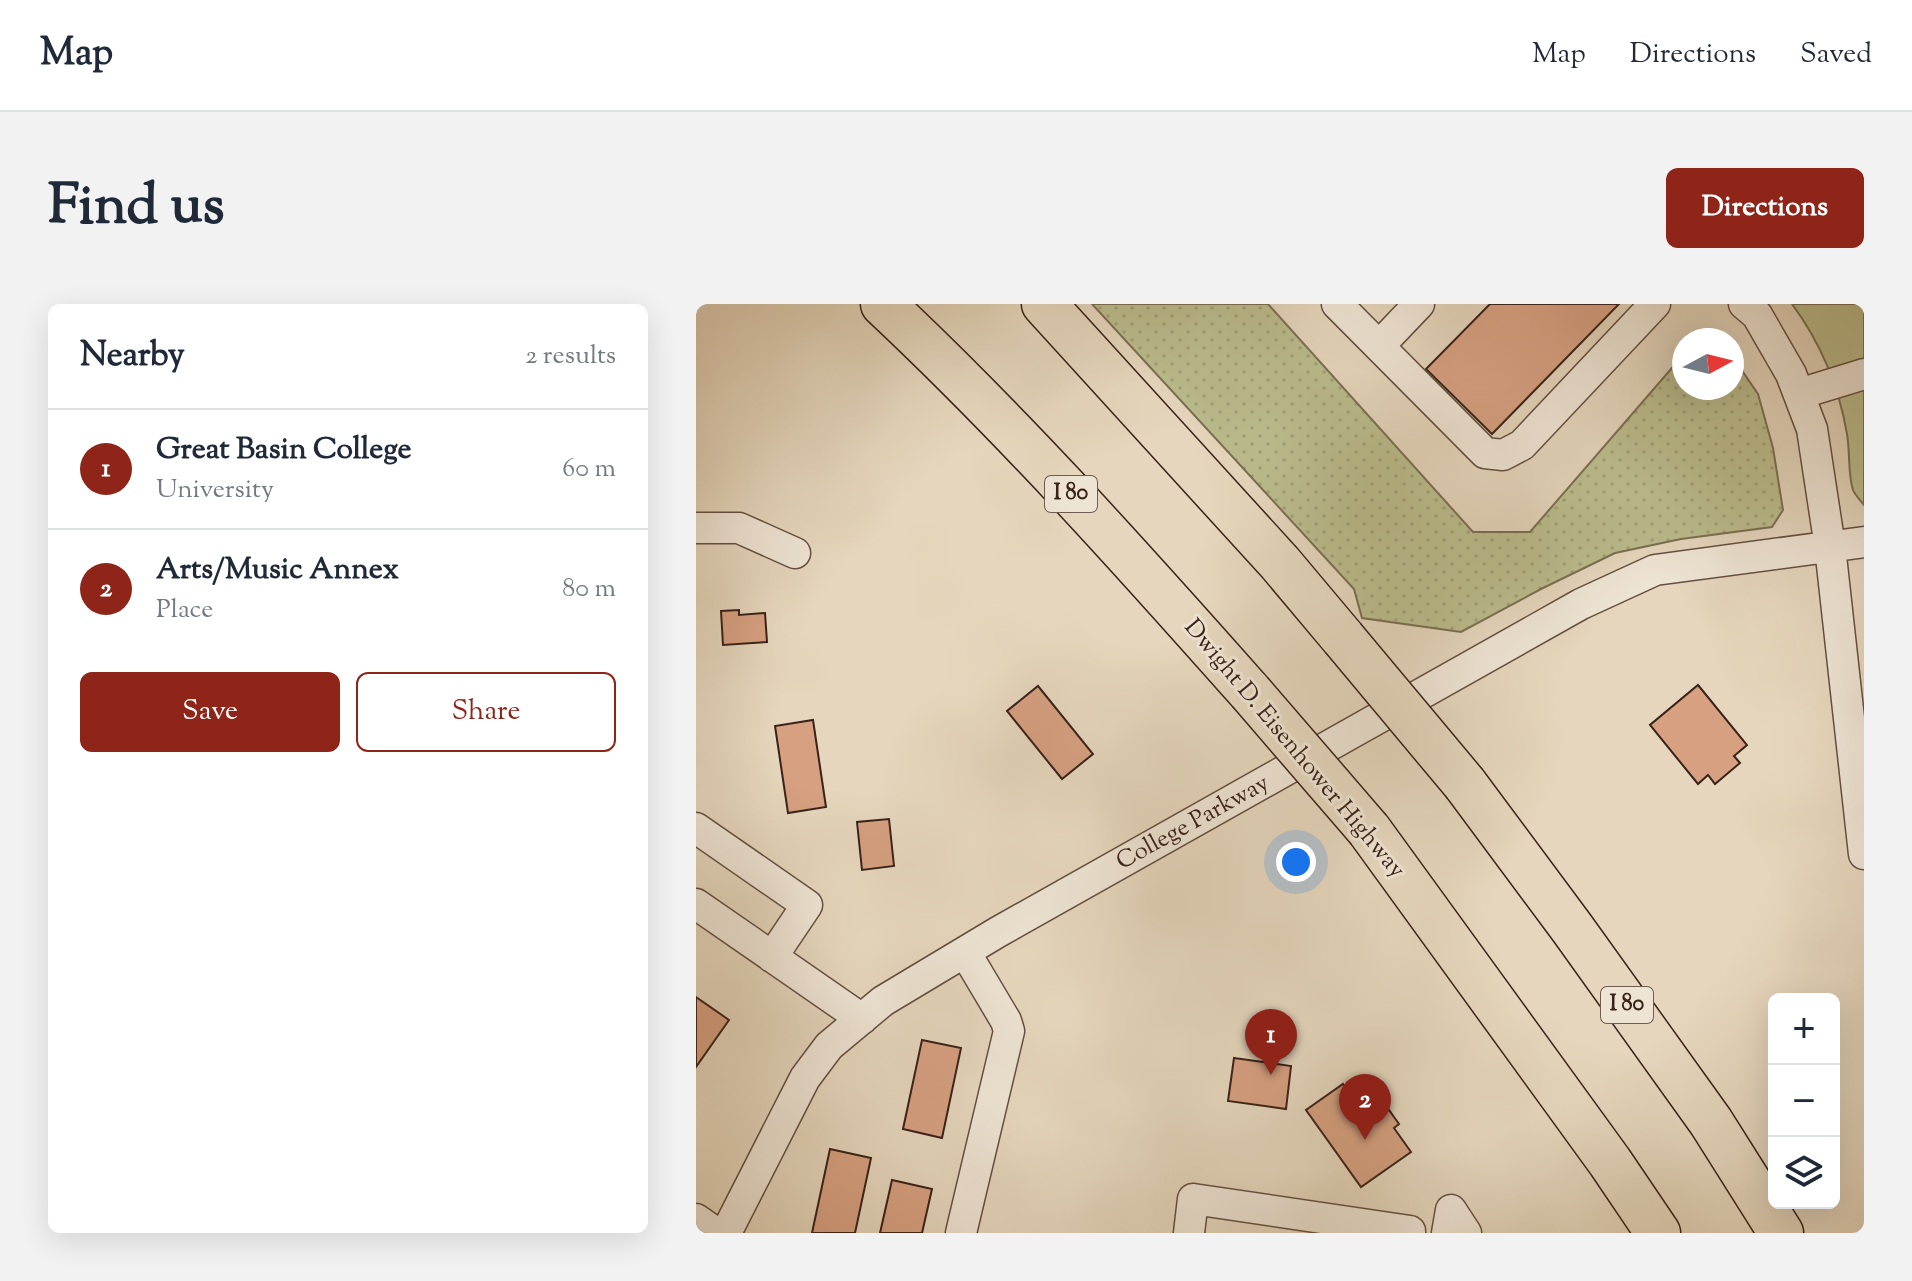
<!DOCTYPE html>
<meta charset="utf-8">
<style>
:root{--surface:#fff;--page:#f2f2f3;--text:#1f2937;--muted:#747a83;--line:#e0e1e3;--accent:#8f2418}
body{margin:0;font-family:"Sorts Mill Goudy",serif;background:var(--page);color:var(--text)}
.controls{position:absolute;right:24px;bottom:24px;display:grid;overflow:hidden;border-radius:12px;box-shadow:0 8px 32px #0002}
.controls button{width:72px;height:72px;display:grid;place-items:center;padding:0;border:0;border-bottom:2px solid var(--line);background:var(--surface);color:var(--text);font:40px sans-serif}
.compass{position:absolute;left:976px;top:24px;width:72px;height:72px;border-radius:50%;background:var(--surface);box-shadow:0 8px 32px #0002;rotate:83deg}
.you{position:absolute;left:600px;top:558px;width:28px;height:28px;margin:-20px;border:6px solid #fff;border-radius:50%;background:#1a73e8;box-shadow:0 0 0 12px #1a73e833}
.badge{display:grid;place-items:center;width:52px;height:52px;border-radius:50%;background:var(--accent);color:#fff;font-size:26px;font-weight:700}
.pin{position:absolute;translate:-50% -66px;filter:drop-shadow(0 2px 4px #0008)}
.pin::after{content:'';position:absolute;top:42px;width:28px;height:24px;background:inherit;clip-path:polygon(0 0,100% 0,50% 100%)}
.list{margin:0;padding:0;list-style:none}
h2{display:flex;justify-content:space-between;align-items:center;height:104px;margin:0;padding:0 32px;font-size:34px}
h2 small{font-size:26px;font-weight:400;color:var(--muted)}
.list li{display:grid;grid-template-columns:52px 1fr auto;gap:24px;align-items:center;box-sizing:border-box;height:120px;padding:0 32px;border-top:2px solid var(--line)}
.list b{display:block;font-size:30px;white-space:nowrap}
.list p{margin:0;font-size:26px;white-space:nowrap;color:var(--muted)}
.list em{font-size:26px;font-style:normal;color:var(--muted)}
.actions{display:flex;gap:16px;padding:24px 32px}
.actions a{flex:1;padding:18px 0;border:2px solid var(--accent);border-radius:12px;text-align:center;font-size:28px;color:var(--accent)}
.actions .main{background:var(--accent);color:#fff}
.icon{flex:none;width:44px;height:44px;fill:none;stroke:currentColor;stroke-width:2;stroke-linecap:round;stroke-linejoin:round}
.map{position:relative;flex:none;width:1168px;height:929px;overflow:hidden;border-radius:12px}
header{display:flex;align-items:center;gap:48px;box-sizing:border-box;height:112px;padding:0 40px;background:var(--surface);border-bottom:2px solid var(--line)}
header strong{font-size:38px}
nav{display:flex;gap:44px;margin-inline-start:auto;font-size:28px}
.intro{display:flex;align-items:center;justify-content:space-between;box-sizing:border-box;height:192px;padding:0 48px}
h1{margin:0;font-size:56px}
.button{padding:20px 36px;border-radius:12px;background:var(--accent);color:#fff;font-size:28px;font-weight:700}
main{display:flex;gap:48px;padding:0 48px}
aside{flex:1;background:var(--surface);border-radius:12px;box-shadow:0 8px 32px #0002}
.map>svg:first-child{display:block}
.grass{fill:url(#grass-dots);stroke:#7a6f52;stroke-width:2}
.park{fill:#bbbc8d;stroke:#7a6f52;stroke-width:2}
.building{fill:#d6a081;stroke:#392218;stroke-width:2}
.lines{fill:none;stroke-linecap:round;stroke-linejoin:round}
.minor-casing{stroke:#644f41;stroke-width:33}
.highway-casing{stroke:#392218;stroke-width:47}
.minor{stroke:#eee4d4;stroke-width:30}
.highway{stroke:#e5d6bd;stroke-width:44}
.highway-bridge-casing{stroke:#392218;stroke-width:47;stroke-linecap:butt}
.highway-bridge{stroke:#e5d6bd;stroke-width:44}
.labels{text-anchor:middle;dominant-baseline:central;stroke-width:6;stroke-linejoin:round;paint-order:stroke}
.shield{fill:#eee4d4;stroke:#6f5c50;stroke-width:2}
.shield-label{font-size:22px;font-weight:bold;fill:#392218}
.street-label{font-size:24px;fill:#392218;stroke:#eee4d4}
</style>
<header>
<strong>Map</strong>
<nav><a>Map</a><a>Directions</a><a>Saved</a></nav>
</header>
<div class="intro"><h1>Find us</h1><a class="button">Directions</a></div>
<main>
<aside>
<h2>Nearby<small>2 results</small></h2>
<ul class="list">
<li><span class="badge">1</span><div><b>Great Basin College</b><p>University</p></div><em>60 m</em></li>
<li><span class="badge">2</span><div><b>Arts/Music Annex</b><p>Place</p></div><em>80 m</em></li>
</ul>
<div class="actions"><a class="main">Save</a><a>Share</a></div>
</aside>
<div class="map">
<svg width="1168" height="929" viewBox="0 0 1168 929">
<defs>
<pattern id="grass-dots" width="8" height="8" patternUnits="userSpaceOnUse" patternTransform="scale(2)"><rect width="8" height="8" fill="#bbbc8d"/><path d="M2 2h.1M6 6h.1" fill="none" stroke="#a2a179" stroke-width="1.8" stroke-linecap="round"/></pattern>
</defs>
<rect width="100%" height="100%" fill="#e5d6bd"/>
<filter id="stains"><feTurbulence type="fractalNoise" baseFrequency=".0025" numOctaves="4"/><feColorMatrix values="0 0 0 0 .2 0 0 0 0 .09 0 0 0 0 .02 0 0 0 .5 -.17"/></filter>
<radialGradient id="worn" r=".72"><stop offset=".6" stop-color="#630" stop-opacity="0"/><stop offset="1" stop-color="#630" stop-opacity=".3"/></radialGradient>
<path class="grass" d="M396,0H572L777,228H834L988,50V84H1036V52L1062,90L1077,144L1087,206L1076,223L985,235L919,249L845,285L765,328L666,314L658,285Z"/>
<path class="park" d="M1096,0H1168V201C1165,197 1159,191 1157,186C1152,172 1154,146 1151,130C1143,83 1124,38 1096,0Z"/>
<path class="building" d="M794,0H923L796,130L730,65Z
M43,306V311L69,309L71,338L27,341L25,307Z
M1002,381L1051,441L1038,452L1044,459L1019,480L1012,471L1002,480L954,421Z
M342,382L397,450L366,475L311,407Z
M117,416L130,503L92,509L79,422Z
M193,515L198,562L166,566L161,518Z
M0,693L33,716L0,763Z
M226,736L265,744L246,834L207,825Z
M538,754L595,762L590,805L532,797Z
M647,780L674,819L693,806L703,820L698,824L715,848L665,883L610,806Z
M134,845L175,854L159,929H116Z
M196,876L236,885L226,929H184Z"/>
<g class="lines">
<defs>
<path id="minor" d="M641,0L789,149L807,151L826,141L959,0
M1048,0L1061,11L1095,70L1116,125L1134,243L1168,550
M683,42L723,0
M1103,90L1168,70
M0,224H43L99,249
M0,524L111,601L76,653
M0,600L166,715
M0,915L20,929
M30,929L109,774L133,742L187,697L302,628L885,300L959,266L1168,238
M265,929L313,727L310,717L269,648
M493,929L497,895L714,927V929
M751,929L755,906L770,929"/>
<path id="highway" d="M187,0C317,122 436,255 554,388
M348,0L584,259L647,334
M769,480L876,624L1015,818L1085,929
M673,526L914,858L962,929"/>
</defs>
<use href="#minor" class="minor-casing"/>
<use href="#highway" class="highway-casing"/>
<use href="#minor" class="minor"/>
<use href="#highway" class="highway"/>
<defs>
<path id="highway-bridge" d="M647,334L769,480
M554,388L673,526"/>
</defs>
<use href="#highway-bridge" class="highway-bridge-casing"/>
<use href="#highway-bridge" class="highway-bridge"/>
</g>
<g class="labels">
<g class="shield">
<rect x="349" y="172" width="52" height="36" rx="6"/>
<rect x="905" y="683" width="52" height="36" rx="6"/>
</g>
<g class="shield-label">
<text x="375" y="190">I 80</text>
<text x="931" y="701">I 80</text>
</g>
<g class="street-label">
<text transform="translate(598 445) rotate(50)">Dwight D. Eisenhower Highway</text>
<text transform="translate(497 519) rotate(-29)">College Parkway</text>
</g>
</g>
<rect width="100%" height="100%" filter="url(#stains)"/>
<rect width="100%" height="100%" fill="url(#worn)"/>
</svg>
<div class="controls">
<button>+</button>
<button>−</button>
<button><svg class="icon" aria-label="layers" viewBox="0 0 24 24"><path d="M12 4l9 5-9 5-9-5zM3 14l9 5 9-5"/></svg></button>
</div>
<svg class="compass" viewBox="-18 -18 36 36"><path d="M0-13l5 13h-10z" fill="#e53935"/><path d="M0 13l5-13h-10z" fill="#747a83"/></svg>
<div class="you"></div>
<div class="pin badge" style="left:575px;top:771px">1</div>
<div class="pin badge" style="left:669px;top:836px">2</div>
</div>
</main>
